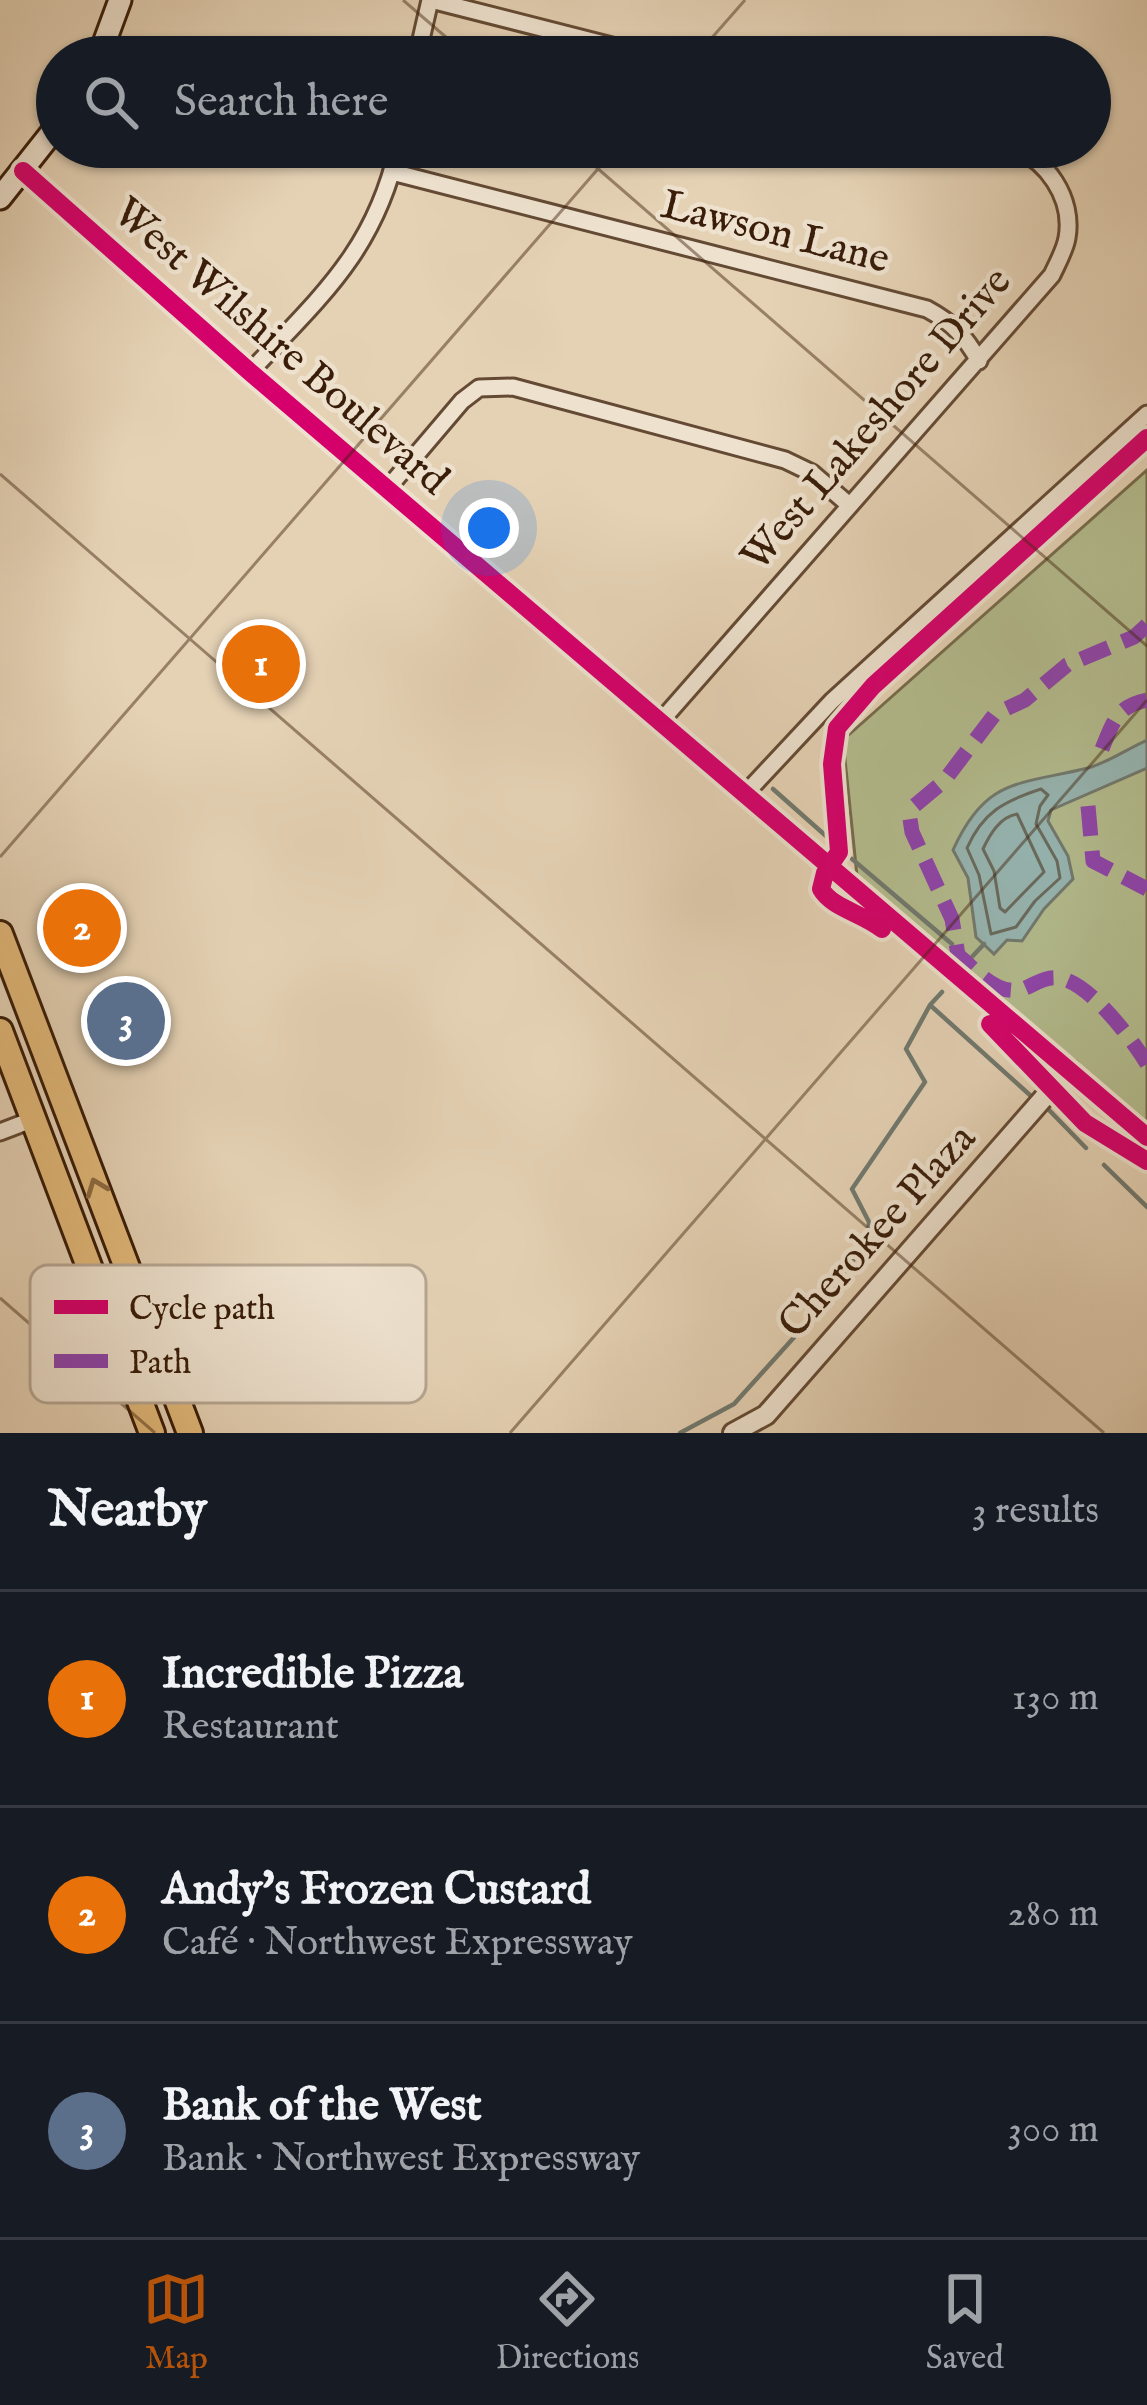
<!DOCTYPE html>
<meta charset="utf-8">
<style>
:root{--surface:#171b24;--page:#20242c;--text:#f1f3f6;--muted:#9ea1a6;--line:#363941;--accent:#b45309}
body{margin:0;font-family:"IM FELL English",serif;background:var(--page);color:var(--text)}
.you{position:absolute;left:489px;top:528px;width:42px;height:42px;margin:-30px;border:9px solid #fff;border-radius:50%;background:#1a73e8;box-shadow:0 0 0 18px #1a73e833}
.badge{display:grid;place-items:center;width:78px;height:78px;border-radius:50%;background:var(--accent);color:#fff;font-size:39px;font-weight:700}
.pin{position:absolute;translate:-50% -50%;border:6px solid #fff;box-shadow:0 3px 12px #0006}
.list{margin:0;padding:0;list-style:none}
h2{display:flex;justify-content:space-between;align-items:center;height:156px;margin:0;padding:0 48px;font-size:51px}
h2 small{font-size:39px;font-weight:400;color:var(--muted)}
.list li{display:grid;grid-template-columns:78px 1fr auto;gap:36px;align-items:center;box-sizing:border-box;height:216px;padding:0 48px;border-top:3px solid var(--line)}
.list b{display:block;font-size:45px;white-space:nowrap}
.list p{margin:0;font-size:39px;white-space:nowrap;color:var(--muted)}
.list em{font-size:39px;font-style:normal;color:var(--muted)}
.icon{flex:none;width:66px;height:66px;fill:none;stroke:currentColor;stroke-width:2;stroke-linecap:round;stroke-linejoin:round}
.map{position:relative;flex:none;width:1147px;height:1433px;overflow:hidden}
.search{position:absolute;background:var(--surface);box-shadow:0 3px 9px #0004;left:36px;right:36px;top:36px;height:132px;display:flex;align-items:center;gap:30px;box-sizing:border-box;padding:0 42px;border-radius:66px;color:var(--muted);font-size:45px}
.sheet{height:804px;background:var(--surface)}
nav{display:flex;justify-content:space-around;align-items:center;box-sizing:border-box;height:168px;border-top:3px solid var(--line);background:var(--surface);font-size:33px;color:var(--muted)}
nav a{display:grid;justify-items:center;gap:6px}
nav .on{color:var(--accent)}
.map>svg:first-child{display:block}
.green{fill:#b3bc8e;stroke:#766c4c;stroke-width:3}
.water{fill:#96b6b3;stroke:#71796f;stroke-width:3}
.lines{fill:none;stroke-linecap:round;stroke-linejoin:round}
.shore{stroke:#686a5e;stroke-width:3}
.stream{stroke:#71796f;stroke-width:4.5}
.minor-casing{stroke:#644a34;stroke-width:21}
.tertiary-casing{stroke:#644a34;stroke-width:24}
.secondary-casing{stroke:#391d09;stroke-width:27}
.trunk-casing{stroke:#391d09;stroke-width:30}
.minor{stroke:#eee2cf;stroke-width:15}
.tertiary{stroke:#eee2cf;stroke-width:18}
.secondary{stroke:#eee2cf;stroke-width:21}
.trunk{stroke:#e2b97a;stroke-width:24}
.quiet{stroke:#8e44ad;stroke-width:15;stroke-dasharray:30 15;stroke-linecap:butt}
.cycleway-casing{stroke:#eee2cf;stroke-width:26}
.cycleway{stroke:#d6006c;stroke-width:18}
.oneway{stroke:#8e6b42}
.ticks{fill:none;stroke:#391d09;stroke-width:3;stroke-opacity:0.45}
.labels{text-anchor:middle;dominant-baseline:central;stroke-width:9;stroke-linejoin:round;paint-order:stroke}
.street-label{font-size:42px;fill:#391d09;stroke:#eee2cf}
.key{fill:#eee2cf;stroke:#b8a794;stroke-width:3}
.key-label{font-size:33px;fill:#391d09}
</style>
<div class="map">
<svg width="1147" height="1433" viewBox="0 0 1147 1433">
<rect width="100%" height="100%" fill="#e5d2b5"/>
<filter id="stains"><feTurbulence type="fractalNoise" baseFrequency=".00167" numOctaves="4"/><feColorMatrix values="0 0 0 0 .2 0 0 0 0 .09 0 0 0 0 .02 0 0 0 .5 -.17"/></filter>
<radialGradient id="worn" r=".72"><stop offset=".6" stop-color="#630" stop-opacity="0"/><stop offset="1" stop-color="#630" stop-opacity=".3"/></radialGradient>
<path class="green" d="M1147,470V1122L857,876L843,740Z"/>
<path class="water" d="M1147,740V768L1051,810L1048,821L1068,856L1073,879L1044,909L1022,941L1007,940L994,954L976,937L968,878L953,850C986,777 1019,785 1088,768C1109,762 1127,749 1147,740Z"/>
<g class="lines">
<path class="shore" d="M1041,789L1048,795L1040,806L1036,824L1057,861L1060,878L1035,901L1016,927L991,934L979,875L967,848C983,812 1004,801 1041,789Z
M1017,814L1044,872L1005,912L1000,908L994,871L983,849C990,834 1000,817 1017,814Z"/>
<path class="stream" d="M773,789L826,836
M852,859L952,944
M964,954L970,959L984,944
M942,992L930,1005L1031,1096
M1049,1110L1086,1148
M1104,1165L1147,1207
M680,1433L734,1404L807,1323L868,1240L869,1222L852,1189L925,1082L906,1049L930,1005"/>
<defs>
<path id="minor" d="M431,0L655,57
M417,57L430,0
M392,172L927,309C953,323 965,336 979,361
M250,372C320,297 375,251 398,147
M388,488L462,401L479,388L513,387L785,460L812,473L848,504
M661,721L1052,275C1057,264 1065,250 1067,238C1074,199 1047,157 1008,147
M746,793L832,701L1147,414
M0,1132L34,1119"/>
<path id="tertiary" d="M23,171L250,372L1147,1137
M733,1433L766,1415L1069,1069"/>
<path id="secondary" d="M99,57L120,0
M0,198L57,126"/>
<path id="trunk" d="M0,934L190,1433
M0,1031L152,1433
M102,1302L228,1282"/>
</defs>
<use href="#minor" class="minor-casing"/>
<use href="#tertiary" class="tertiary-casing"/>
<use href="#secondary" class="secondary-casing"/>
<use href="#trunk" class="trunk-casing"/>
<use href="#minor" class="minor"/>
<use href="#tertiary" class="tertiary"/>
<use href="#secondary" class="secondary"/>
<use href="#trunk" class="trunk"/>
<path class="quiet" d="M1147,625L1134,637L1067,665L1025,700L995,714L944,781L914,806L910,819L912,832L952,919L958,955C976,970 997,997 1023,989C1036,984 1044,976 1059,978C1089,982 1132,1039 1147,1064
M1102,749C1113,722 1117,706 1147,700
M1088,806L1093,861L1147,889"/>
<defs>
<path id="cycleway" d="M23,171L250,372L1147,1137
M882,929C862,913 832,908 821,889L825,873L839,852L832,764L837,728L873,686L1147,438
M990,1024L1085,1123L1147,1161"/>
</defs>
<use href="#cycleway" class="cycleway-casing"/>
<use href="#cycleway" class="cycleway"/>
</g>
<defs><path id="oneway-chevron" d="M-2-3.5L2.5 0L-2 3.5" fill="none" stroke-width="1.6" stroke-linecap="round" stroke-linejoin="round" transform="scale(3)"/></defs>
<use class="oneway" href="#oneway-chevron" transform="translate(96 1187) rotate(-111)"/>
<path class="ticks" d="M403,0L469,57M695,57L745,0M573,147L1147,646M0,474L1104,1433M0,857L617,147M0,1298L155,1433M510,1433L1147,700"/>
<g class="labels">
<g class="street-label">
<text transform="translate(775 233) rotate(14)">Lawson Lane</text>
<text transform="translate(280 347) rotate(41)">West Wilshire Boulevard</text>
<text transform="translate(877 420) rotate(-49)">West Lakeshore Drive</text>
<text transform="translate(878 1232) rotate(-48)">Cherokee Plaza</text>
</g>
</g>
<rect x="30" y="1265" width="396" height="138" rx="18" class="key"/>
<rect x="54" y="1300" width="54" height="14" fill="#d6006c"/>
<rect x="54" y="1354" width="54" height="14" fill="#8e44ad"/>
<g class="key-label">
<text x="129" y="1319">Cycle path</text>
<text x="129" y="1373">Path</text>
</g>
<rect width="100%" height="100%" filter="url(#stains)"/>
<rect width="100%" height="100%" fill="url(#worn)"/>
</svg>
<div class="you"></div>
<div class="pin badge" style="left:261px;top:664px;background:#e8710a">1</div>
<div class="pin badge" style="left:82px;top:928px;background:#e8710a">2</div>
<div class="pin badge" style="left:126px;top:1021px;background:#5c6f8a">3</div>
<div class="search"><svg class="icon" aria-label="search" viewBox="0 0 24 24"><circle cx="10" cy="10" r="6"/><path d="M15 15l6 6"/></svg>Search here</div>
</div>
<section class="sheet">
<h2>Nearby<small>3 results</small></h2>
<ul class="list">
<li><span class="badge" style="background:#e8710a">1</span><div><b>Incredible Pizza</b><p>Restaurant</p></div><em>130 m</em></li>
<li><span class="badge" style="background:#e8710a">2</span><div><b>Andy's Frozen Custard</b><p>Café · Northwest Expressway</p></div><em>280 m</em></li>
<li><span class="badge" style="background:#5c6f8a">3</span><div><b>Bank of the West</b><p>Bank · Northwest Expressway</p></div><em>300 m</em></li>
</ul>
</section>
<nav>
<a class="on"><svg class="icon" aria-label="map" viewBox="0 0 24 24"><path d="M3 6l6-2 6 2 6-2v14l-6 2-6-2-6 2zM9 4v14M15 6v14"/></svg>Map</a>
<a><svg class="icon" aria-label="directions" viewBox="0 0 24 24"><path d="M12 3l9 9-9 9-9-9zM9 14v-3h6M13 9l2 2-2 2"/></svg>Directions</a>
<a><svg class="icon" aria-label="saved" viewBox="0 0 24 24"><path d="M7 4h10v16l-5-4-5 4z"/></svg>Saved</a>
</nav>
